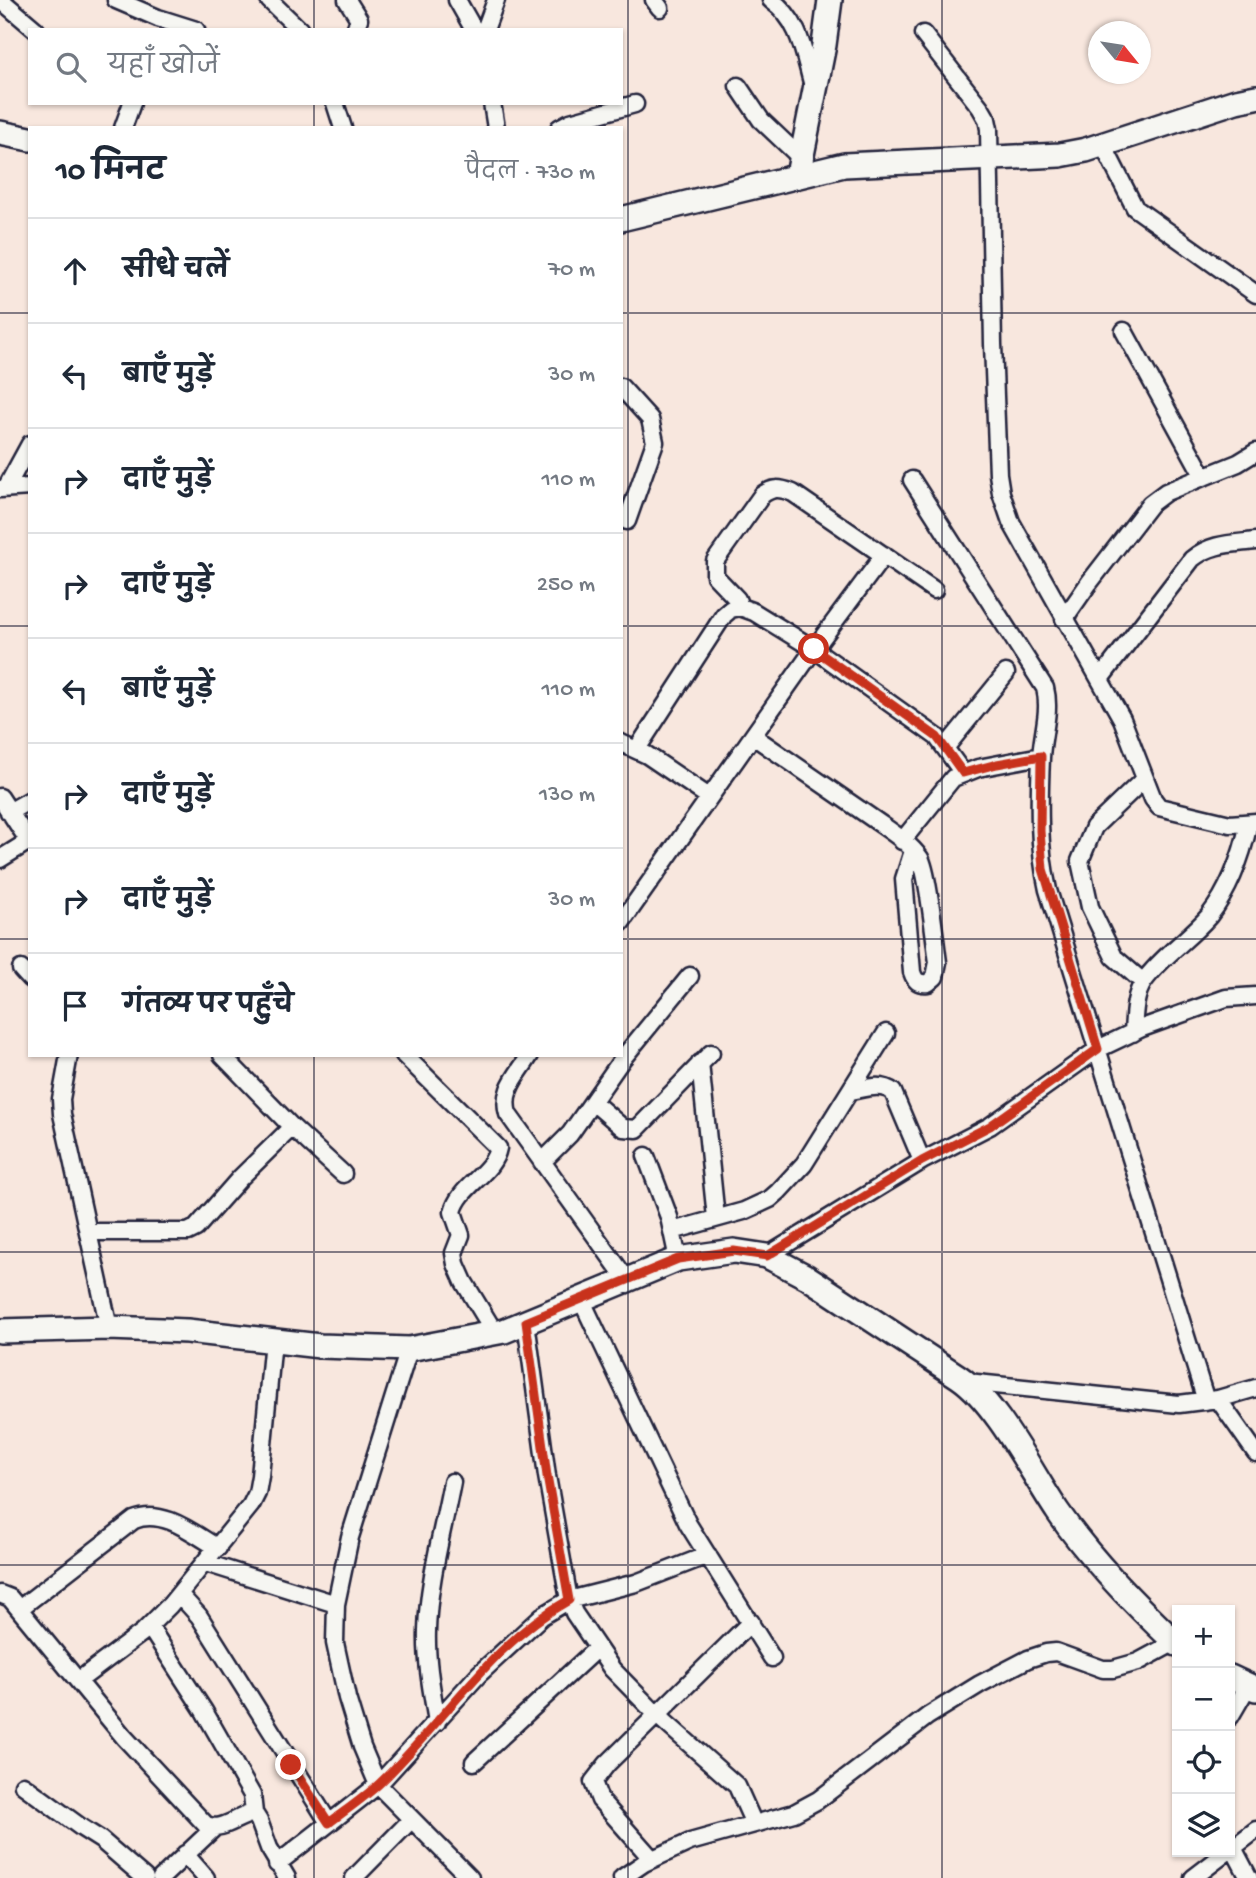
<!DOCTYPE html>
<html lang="hi">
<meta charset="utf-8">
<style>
:root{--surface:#fff;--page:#f2f2f3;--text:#1f2937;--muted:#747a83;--line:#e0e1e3}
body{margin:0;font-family:"Gochi Hand","Playpen Sans Deva",sans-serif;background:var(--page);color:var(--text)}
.controls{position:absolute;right:21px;bottom:21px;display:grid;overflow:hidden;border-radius:0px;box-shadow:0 2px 5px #0004}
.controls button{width:63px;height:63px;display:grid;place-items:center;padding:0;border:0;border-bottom:2px solid var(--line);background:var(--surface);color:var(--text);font:35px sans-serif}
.compass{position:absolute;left:1088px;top:21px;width:63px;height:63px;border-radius:50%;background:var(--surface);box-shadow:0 2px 5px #0004;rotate:120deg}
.stop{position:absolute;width:21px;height:21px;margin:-16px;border:5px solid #c8321e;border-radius:50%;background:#fff}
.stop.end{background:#c8321e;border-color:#fff;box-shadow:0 2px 7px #0008}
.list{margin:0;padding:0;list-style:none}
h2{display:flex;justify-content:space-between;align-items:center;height:91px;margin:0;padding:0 28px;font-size:30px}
h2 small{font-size:23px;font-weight:400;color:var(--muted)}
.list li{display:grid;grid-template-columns:46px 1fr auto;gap:21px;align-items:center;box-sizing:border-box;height:105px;padding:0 28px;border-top:2px solid var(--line)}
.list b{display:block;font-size:26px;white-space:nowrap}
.list em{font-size:23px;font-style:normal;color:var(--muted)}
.icon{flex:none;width:38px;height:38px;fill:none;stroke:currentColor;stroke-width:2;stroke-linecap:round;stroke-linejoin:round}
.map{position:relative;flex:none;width:1256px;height:1878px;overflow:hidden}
.search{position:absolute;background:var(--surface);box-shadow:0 2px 5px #0004;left:28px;top:28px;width:595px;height:77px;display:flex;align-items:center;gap:18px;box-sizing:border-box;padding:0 24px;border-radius:0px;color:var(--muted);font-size:26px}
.panel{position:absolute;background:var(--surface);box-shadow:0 2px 5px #0004;left:28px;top:126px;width:595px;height:931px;border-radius:0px}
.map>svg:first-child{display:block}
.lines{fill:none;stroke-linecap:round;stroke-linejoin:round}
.street-casing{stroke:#22223b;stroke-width:21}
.secondary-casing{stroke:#22223b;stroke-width:28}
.street{stroke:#f6f6f2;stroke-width:16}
.secondary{stroke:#f6f6f2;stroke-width:23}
.route{stroke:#c8321e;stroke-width:9}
.grid{fill:none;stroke:#22223b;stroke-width:2;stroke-opacity:0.55}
</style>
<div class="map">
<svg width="1256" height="1878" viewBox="0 0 1256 1878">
<rect width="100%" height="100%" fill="#f8e7de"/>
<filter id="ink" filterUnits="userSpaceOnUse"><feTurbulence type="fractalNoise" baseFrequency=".0143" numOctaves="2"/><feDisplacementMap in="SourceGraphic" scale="14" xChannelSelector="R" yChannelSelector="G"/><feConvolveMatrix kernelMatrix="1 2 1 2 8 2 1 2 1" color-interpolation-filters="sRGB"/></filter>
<g filter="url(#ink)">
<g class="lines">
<defs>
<path id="street" d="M116,0L158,18L196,30
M269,0L300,30
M347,0L359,19L355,30
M457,0L474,30
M654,0L660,8
M771,0C800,20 804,54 813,86
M2,1L36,30
M485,30L496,0
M923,34L980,107L987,119L989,129L993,344L998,474L1001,493L1011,522L1122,719L1153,799L1159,807L1230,824L1256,822
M738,86L761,120L801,158
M335,103L343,128
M492,103L496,128
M123,128L132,103
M559,128L570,122L635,104
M1103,145L1135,208L1256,294
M1124,331L1204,477
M621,387L650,419L655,442L627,521
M912,480L1045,688C1051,711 1042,734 1041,758C1039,802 1038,847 1048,890L1206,1401
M6,488L30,444
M0,489L30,487
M740,607L737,599L715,576V561L762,495C773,487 780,488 793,493L934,590
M1064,619L1089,583L1150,504L1166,492L1238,463L1256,452
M1100,679L1192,559C1211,543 1232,544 1256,541
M753,736L882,825C895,834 911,845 920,858C928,871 935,942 938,962L935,977L928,983C918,984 915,981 912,972L904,879L913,851
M621,743L647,755L709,797
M946,747L1006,673
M637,749L724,615L731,609L740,607L754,612L814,649L937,737L963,773
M0,797L30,843
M9,812L30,800
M902,841L953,778L978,768L1041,756
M0,859L29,841
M621,923L814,649L884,555
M21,969L30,979
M1143,982L1114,957L1090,907L1080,861L1094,827L1145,778
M1133,1033C1134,1017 1134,995 1144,981C1162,956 1189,939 1209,916C1230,889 1242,855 1249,823
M69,1055L61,1099L62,1114L109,1328
M222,1055L292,1127L343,1174
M404,1055L498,1148C493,1174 459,1186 453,1212L461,1235L454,1253L456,1264L464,1282L495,1333
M530,1055C518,1075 501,1090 508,1114L627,1280
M700,1063L716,1218
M850,1091C864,1089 881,1082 893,1092L922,1161
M593,1102L623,1128L637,1129L711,1053
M646,1156L669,1217L678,1259
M542,1162L570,1134L623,1058L690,976
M672,1231L744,1211L770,1199L778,1192L804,1164L886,1033
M88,1232H188L196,1228L240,1178L292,1127
M767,1256L922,1161L990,1126L1098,1049L1142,1028L1226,998L1256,996
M581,1299L688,1524L772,1658
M526,1322L547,1476L569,1600L574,1613L612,1669L658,1716L737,1786L754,1824
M409,1349L350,1537L336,1604L335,1643L347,1698L362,1747L378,1785L470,1878
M967,1382L1179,1404L1218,1399L1256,1388
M1218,1399L1256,1453
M206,1563L336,1604
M0,1594L10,1598L124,1737L206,1825C223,1832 237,1816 254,1813L259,1821L269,1848L287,1878
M179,1594L199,1616L329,1823
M19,1609L134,1520C163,1508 194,1534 218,1548
M149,1626L204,1711L252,1795L254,1813
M78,1681L143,1632L170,1605L251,1505L257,1493L260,1476L273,1340
M1230,1717L1248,1686
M437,1722C432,1692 426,1662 427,1631C428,1583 443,1530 452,1482
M474,1762L596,1649
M23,1785L82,1828L101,1840L145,1878
M1230,1842L1249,1878
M1230,1850L1256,1830
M185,1854L206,1878
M652,1859L600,1800L593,1782L607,1764L751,1622
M277,1864L378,1785L479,1674L542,1616L569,1600L636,1583L708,1555
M161,1878L214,1828
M354,1878L411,1820
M622,1878L644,1863L690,1842L794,1813L818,1800L928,1716L980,1684L1028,1659L1046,1653L1056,1652L1103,1669H1113L1138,1662L1175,1642
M1193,1878L1227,1852"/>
<path id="secondary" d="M0,133L30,139
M798,175L824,45L830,0
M621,219L844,165L1060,155L1086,150L1236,101L1256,97
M0,1331L109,1328L187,1331L320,1346L409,1349L504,1331L678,1259L734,1251L767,1256L807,1277L959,1377C997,1403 1031,1472 1058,1512C1091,1560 1134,1604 1177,1644
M1230,1677L1256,1689"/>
</defs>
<use href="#street" class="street-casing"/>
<use href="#secondary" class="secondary-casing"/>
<use href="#street" class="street"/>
<use href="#secondary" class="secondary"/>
</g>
</g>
<g class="lines" filter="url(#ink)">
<path class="route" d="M291,1765L329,1823C346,1810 364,1798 380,1783C443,1723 491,1643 569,1600L547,1476L526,1322L678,1259L734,1251L767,1256L922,1161L990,1126L1098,1049L1043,869L1040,831L1041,756L997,764L963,773L937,737L814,649"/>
</g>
<path class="grid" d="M314,0V30M628,0V1878M942,0V1878M314,103V128M0,313H30M621,313H1256M0,626H30M621,626H1256M0,939H30M621,939H1256M314,1055V1878M0,1252H1256M0,1565H1256"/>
</svg>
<div class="controls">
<button>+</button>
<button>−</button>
<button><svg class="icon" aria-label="locate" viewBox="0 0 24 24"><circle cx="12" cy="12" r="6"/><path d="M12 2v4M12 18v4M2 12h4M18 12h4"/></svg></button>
<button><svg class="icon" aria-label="layers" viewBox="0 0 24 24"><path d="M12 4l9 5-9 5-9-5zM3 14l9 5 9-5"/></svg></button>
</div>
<svg class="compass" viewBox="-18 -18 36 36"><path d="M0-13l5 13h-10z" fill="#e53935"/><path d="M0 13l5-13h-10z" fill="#747a83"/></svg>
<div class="stop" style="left:814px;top:649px"></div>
<div class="stop end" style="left:291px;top:1765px"></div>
<div class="search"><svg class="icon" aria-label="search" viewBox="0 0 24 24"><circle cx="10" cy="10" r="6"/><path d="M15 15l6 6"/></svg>यहाँ खोजें</div>
<section class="panel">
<h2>10 मिनट<small>पैदल · 730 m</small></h2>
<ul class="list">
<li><svg class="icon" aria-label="ahead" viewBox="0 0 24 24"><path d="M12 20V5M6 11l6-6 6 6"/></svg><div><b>सीधे चलें</b></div><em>70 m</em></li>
<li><svg class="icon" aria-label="left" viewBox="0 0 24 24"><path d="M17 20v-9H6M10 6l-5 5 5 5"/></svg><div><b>बाएँ मुड़ें</b></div><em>30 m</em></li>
<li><svg class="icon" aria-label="right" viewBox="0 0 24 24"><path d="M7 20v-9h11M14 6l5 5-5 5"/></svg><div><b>दाएँ मुड़ें</b></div><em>110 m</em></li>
<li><svg class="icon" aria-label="right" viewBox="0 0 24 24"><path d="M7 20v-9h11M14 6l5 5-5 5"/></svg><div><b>दाएँ मुड़ें</b></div><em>250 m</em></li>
<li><svg class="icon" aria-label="left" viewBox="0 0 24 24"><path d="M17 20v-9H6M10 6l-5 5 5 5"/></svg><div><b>बाएँ मुड़ें</b></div><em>110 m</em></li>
<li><svg class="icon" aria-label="right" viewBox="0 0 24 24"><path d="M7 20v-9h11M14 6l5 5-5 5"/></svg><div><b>दाएँ मुड़ें</b></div><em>130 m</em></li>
<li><svg class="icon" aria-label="right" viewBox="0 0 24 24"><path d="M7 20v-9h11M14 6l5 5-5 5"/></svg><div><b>दाएँ मुड़ें</b></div><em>30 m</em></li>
<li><svg class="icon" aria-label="arrive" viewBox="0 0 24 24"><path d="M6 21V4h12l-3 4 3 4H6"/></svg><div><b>गंतव्य पर पहुँचे</b></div></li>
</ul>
</section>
</div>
